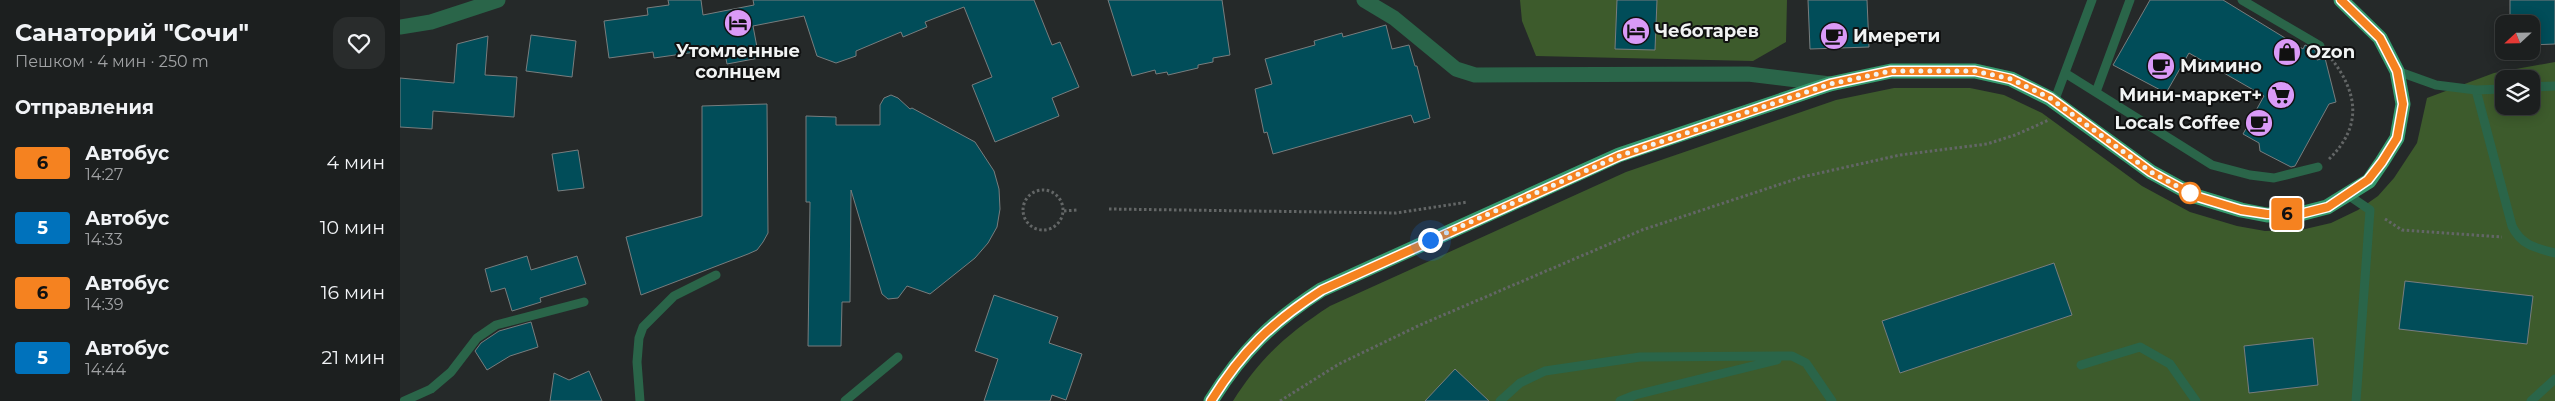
<!DOCTYPE html>
<html lang="ru">
<meta charset="utf-8">
<style>
body{margin:0;font-family:Montserrat,sans-serif;background:#292c2c;color:#f1f3f6;height:100vh;display:flex;flex-direction:column;font-size:19px;white-space:nowrap}
*{box-sizing:border-box;margin:0}
p{font-size:16px;color:#a0a2a4}
.icon{flex:none;width:28px;height:28px;fill:none;stroke:currentColor;stroke-width:2;stroke-linecap:round;stroke-linejoin:round}
.map{position:relative;flex:1;overflow:hidden}
.side{display:flex;flex-direction:column;background:#1c1f1f;width:400px}
.side>*{flex:none}
.badge{padding:0 10px;border-radius:4px;font-size:18px;line-height:32px}
.needle{width:32px;rotate:248deg}
.buttons{position:absolute;left:2095px;top:15px;display:grid;gap:10px}
.buttons a{display:grid;place-items:center;width:45px;height:45px;border-radius:10px;background:#1c1f1f;box-shadow:0 2px 12px #0003,0 0 0 1px #3a3d3d;font-size:25px}
.you{position:absolute;width:25px;height:25px;margin:-12px;border:4px solid #fff;border-radius:50%;background:#1a73e8;box-shadow:0 0 0 8px #1a73e833}
.map>.badge{position:absolute;translate:-50% -50%;box-shadow:0 0 0 2px #fff}
h2{padding:0 15px;font-size:19px;line-height:45px}
.round{display:grid;place-items:center;flex:none;width:52px;height:52px;border-radius:15px;background:#292c2c}
.overview{display:flex;align-items:center;justify-content:space-between;height:85px;padding:0 15px}
h1{font-size:24px;font-weight:700;line-height:38px}
ul{padding:0;list-style:none}
li{display:flex;align-items:center;gap:15px;height:65px;padding:0 15px}
li div{flex:1}
li b{display:block;font-size:19px}
li em{font-style:normal}
li .badge{min-width:55px;font-weight:700;text-align:center}
main{display:flex;flex:1;min-height:0}
.map>svg:first-child{display:block}
</style>
<main>
<section class="side">
<div class="overview"><div><h1>Санаторий &quot;Сочи&quot;</h1><p>Пешком · 4 мин · 250 m</p></div><a class="round"><svg class="icon" aria-label="heart" viewBox="0 0 24 24"><path d="M12 20l-8-8c-3-5 5-10 8-4 3-6 11-1 8 4z"/></svg></a></div>
<h2>Отправления</h2>
<ul>
<li><span class="badge" style="background:#f58220;color:#111">6</span><div><b>Автобус</b><p>14:27</p></div><em>4 мин</em></li>
<li><span class="badge" style="background:#0072bc;color:#fff">5</span><div><b>Автобус</b><p>14:33</p></div><em>10 мин</em></li>
<li><span class="badge" style="background:#f58220;color:#111">6</span><div><b>Автобус</b><p>14:39</p></div><em>16 мин</em></li>
<li><span class="badge" style="background:#0072bc;color:#fff">5</span><div><b>Автобус</b><p>14:44</p></div><em>21 мин</em></li>
</ul>
</section>
<div class="map">
<svg width="2155" height="401" viewBox="0 0 2155 401">
<rect width="100%" height="100%" fill="#252929"/>
<path fill="#3d5b2c" fill-rule="evenodd" d="M1120 0H1387L1386 42 1353 61 1136 56 1122 21Z
M2155 62V401H833C861 357 887 334 930 306L1226 172 1436 100 1494 88H1570L1604 95 1642 113 1742 186 1790 212 1837 226 1865 231 1901 230 1931 223 1958 210 1978 196 1994 178 2017 143 2027 98 2094 73ZM2104 79H2131V106H2104Z"/>
<path fill="#014d59" stroke="#787d7e" d="M268 0H301L303 15 354 5 353 0H634L652 45 660 42 679 87 652 98 659 116 595 142 572 85 592 77 564 7 525 22 527 27 503 37 501 32 456 51V56L436 63 417 56 404 16 353 26 359 58 327 64 324 48 254 58 253 52 209 58 204 21 248 15 247 8 269 5Z
M708 0H822L830 55 813 58V62L798 65V68L768 75 767 72 756 74 755 70 732 76Z
M1217 0H1257L1255 50 1215 49Z
M1408 0H1467L1469 47 1410 49Z
M1750 0H1823L1903 49 1905 45 1915 50 1917 60 1925 58 1936 102 1929 104 1895 166 1891 167 1860 151 1859 143 1843 134 1864 96 1789 53 1766 93 1713 65Z
M2110 0H2155V44L2131 45V24H2110Z
M986 25 992 49 1009 45 1015 66H1017L1030 118 1014 123 1011 115 873 154 867 132 864 133 855 89 872 84 865 59 915 45 914 41 942 33 943 37Z
M131 35 176 41 172 77 126 71Z
M88 36 85 75 117 77 114 117 33 111 32 129 0 127V78L54 83 57 44Z
M491 95 498 98 510 109 512 108 575 142 594 171 599 189 600 209 597 227 588 243 575 258 530 294 507 286 498 298 488 299 482 294 451 190 450 302H442L441 346H408L410 202H406V116L436 117V125H480V105L484 98Z
M367 104 368 233 363 242 357 250 348 254 241 295 226 237 302 216V106Z
M178 150 184 188 158 191 152 154Z
M127 256 131 270 177 256 186 284 140 298 141 302 112 311 105 288 91 292 85 269Z
M1654 263 1672 315 1500 373 1482 321Z
M2005 281 2133 296 2127 344 1999 329Z
M594 295 658 317 649 343 682 354 666 400 652 395 650 401H584L598 359 575 351Z
M131 322 138 347 110 356 87 370 75 351 81 343 99 331Z
M1913 338 1918 385 1849 393 1844 346Z
M1055 369 1089 401H1025Z
M189 371 202 401H150L154 373 169 380Z"/>
<g fill="none" stroke-linecap="round" stroke-linejoin="round">
<path stroke="#636666" stroke-width="3" stroke-dasharray="2.5 2.5" stroke-linecap="butt" d="M1929 159C1963 126 1958 92 1930 57
M623 210a20 20 0 1 1 40 0a20 20 0 1 1-40 0Z
M709 209 996 213 1068 202
M664 211 677 210
M1985 219 2002 230 2102 237
M880 401 939 364 1020 325 1242 230 1402 177 1500 155 1587 144 1615 135 1649 120"/>
<path stroke="#2a6549" stroke-width="9" d="M1842 0 1920 46
M1997 71 2036 85 2076 90 2104 89
M1665 73 1812 165 1850 175 1874 178 1918 167
M2131 87 2155 86
M2076 90 2112 226C2121 245 2135 248 2155 253
M1696 92 1730 0
M1654 102 1692 0
M1948 195 1970 210 1956 401
M1681 365 1740 347 1770 364 1796 401
M4 401 31 389 51 372 77 338 96 325 184 302
M240 401 237 362 239 338 243 327 274 296 316 275
M445 401 498 357
M1100 401 1120 383 1145 371 1240 357 1392 356 1406 363 1432 401
M1220 401 1235 395 1377 360
M2131 401 2155 379"/>
<path stroke="#2a6549" stroke-width="15" d="M964 0 994 18 1056 69 1075 75 1348 74 1430 84
M0 27 31 22 98 0"/>
<path stroke="#369b6e" stroke-width="15" d="M811 401C842 351 872 322 921 290L1219 155 1430 84 1491 71H1575L1611 79 1649 98 1751 172 1795 196 1841 210 1867 215 1900 214 1927 207 1969 181 1982 162 1997 138 2003 104 1997 71 1980 38 1941 0"/>
</g>
<g fill="none" stroke-linecap="round" stroke-linejoin="round">
<defs>
<path id="line" d="M811 401C842 351 872 322 922 290L1219 156 1430 84 1491 71H1575L1611 79 1650 98 1751 172 1795 196 1841 210 1867 214H1900L1928 207 1968 180 1982 162 1997 138 2003 104 1997 71 1980 38 1941 0"/>
</defs>
<use href="#line" stroke="#fff" stroke-width="11"/>
<use href="#line" stroke="#f58220" stroke-width="8"/>
<path stroke="#f1f3f3" stroke-width="5" stroke-dasharray="0 9" d="M1030 240 1219 156 1430 84 1491 71H1575L1611 79 1650 98 1751 172 1795 196 1790 193"/>
</g>
<defs>
<symbol id="hotel-disc" viewBox="-11 -11 22 22"><circle r="9.5" fill="#da9af7" stroke="#101111"/><path d="M-6-4.5h1.5V1H6V5H4.5V3h-9V5H-6ZM-4 0a1.8 1.8 0 1 1 3.6 0ZM.5 0V-2.5h3Q6-2.5 6 0Z" fill="#111"/></symbol>
<symbol id="cafe-disc" viewBox="-11 -11 22 22"><circle r="9.5" fill="#da9af7" stroke="#101111"/><path d="M-5.5-4.5H6V0H3Q3 3.5 0 3.5H-2.5Q-5.5 3.5-5.5 0ZM3-3.2v2h1.7v-2ZM-6 4.5H4V6H-6Z" fill="#111"/></symbol>
<symbol id="shop-disc" viewBox="-11 -11 22 22"><circle r="9.5" fill="#da9af7" stroke="#101111"/><path d="M-5-2.5h2.3a2.7 3.5 0 0 1 5.4 0H5L5.5 6h-11ZM-1.5-2.5h3a1.5 2.3 0 0 0-3 0Z" fill="#111"/></symbol>
<symbol id="supermarket-disc" viewBox="-11 -11 22 22"><circle r="9.5" fill="#da9af7" stroke="#101111"/><path d="M-6-5.5h2.5l.6 2H6L4.5 2H-2.5L-4.4-4H-6ZM-1.5 3.2a1.3 1.3 0 1 0 .1 0ZM3 3.2a1.3 1.3 0 1 0 .1 0Z" fill="#111"/></symbol>
</defs>
<g fill-rule="evenodd">
<use href="#hotel-disc" x="322" y="7" width="32" height="32"/>
<use href="#hotel-disc" x="1220" y="15" width="32" height="32"/>
<use href="#cafe-disc" x="1418" y="20" width="32" height="32"/>
<use href="#shop-disc" x="1871" y="36" width="32" height="32"/>
<use href="#cafe-disc" x="1745" y="50" width="32" height="32"/>
<use href="#supermarket-disc" x="1865" y="79" width="32" height="32"/>
<use href="#cafe-disc" x="1843" y="107" width="32" height="32"/>
</g>
<circle fill="#fff" stroke="#f58220" stroke-width="2.5" cx="1790" cy="193" r="10"/>
<g text-anchor="middle" dominant-baseline="central" stroke-width="4" stroke-linejoin="round" paint-order="stroke">
<g font-size="18" font-weight="bold" fill="#f1f3f3" stroke="#101111" text-anchor="start">
<text x="1255" y="31">Чеботарев</text>
<text x="1453" y="36">Имерети</text>
<text x="338" y="51" text-anchor="middle">Утомленные<tspan x="338" dy="21">солнцем</tspan></text>
<text x="1906" y="52">Ozon</text>
<text x="1780" y="66">Мимино</text>
<text x="1862" y="95" text-anchor="end">Мини-маркет+</text>
<text x="1840" y="123" text-anchor="end">Locals Coffee</text>
</g>
</g>
</svg>
<div class="buttons">
<a><svg class="needle" viewBox="-14 -14 28 28"><path d="M0-13l5 13h-10z" fill="#e53935"/><path d="M0 13l5-13h-10z" fill="#a0a2a4"/></svg></a>
<a><svg class="icon" aria-label="layers" viewBox="0 0 24 24"><path d="M12 4l9 5-9 5-9-5zM3 14l9 5 9-5"/></svg></a>
</div>
<div class="you" style="left:1030px;top:240px"></div>
<b class="badge" style="left:1887px;top:214px;background:#f58220;color:#111">6</b>
</div>
</main>
